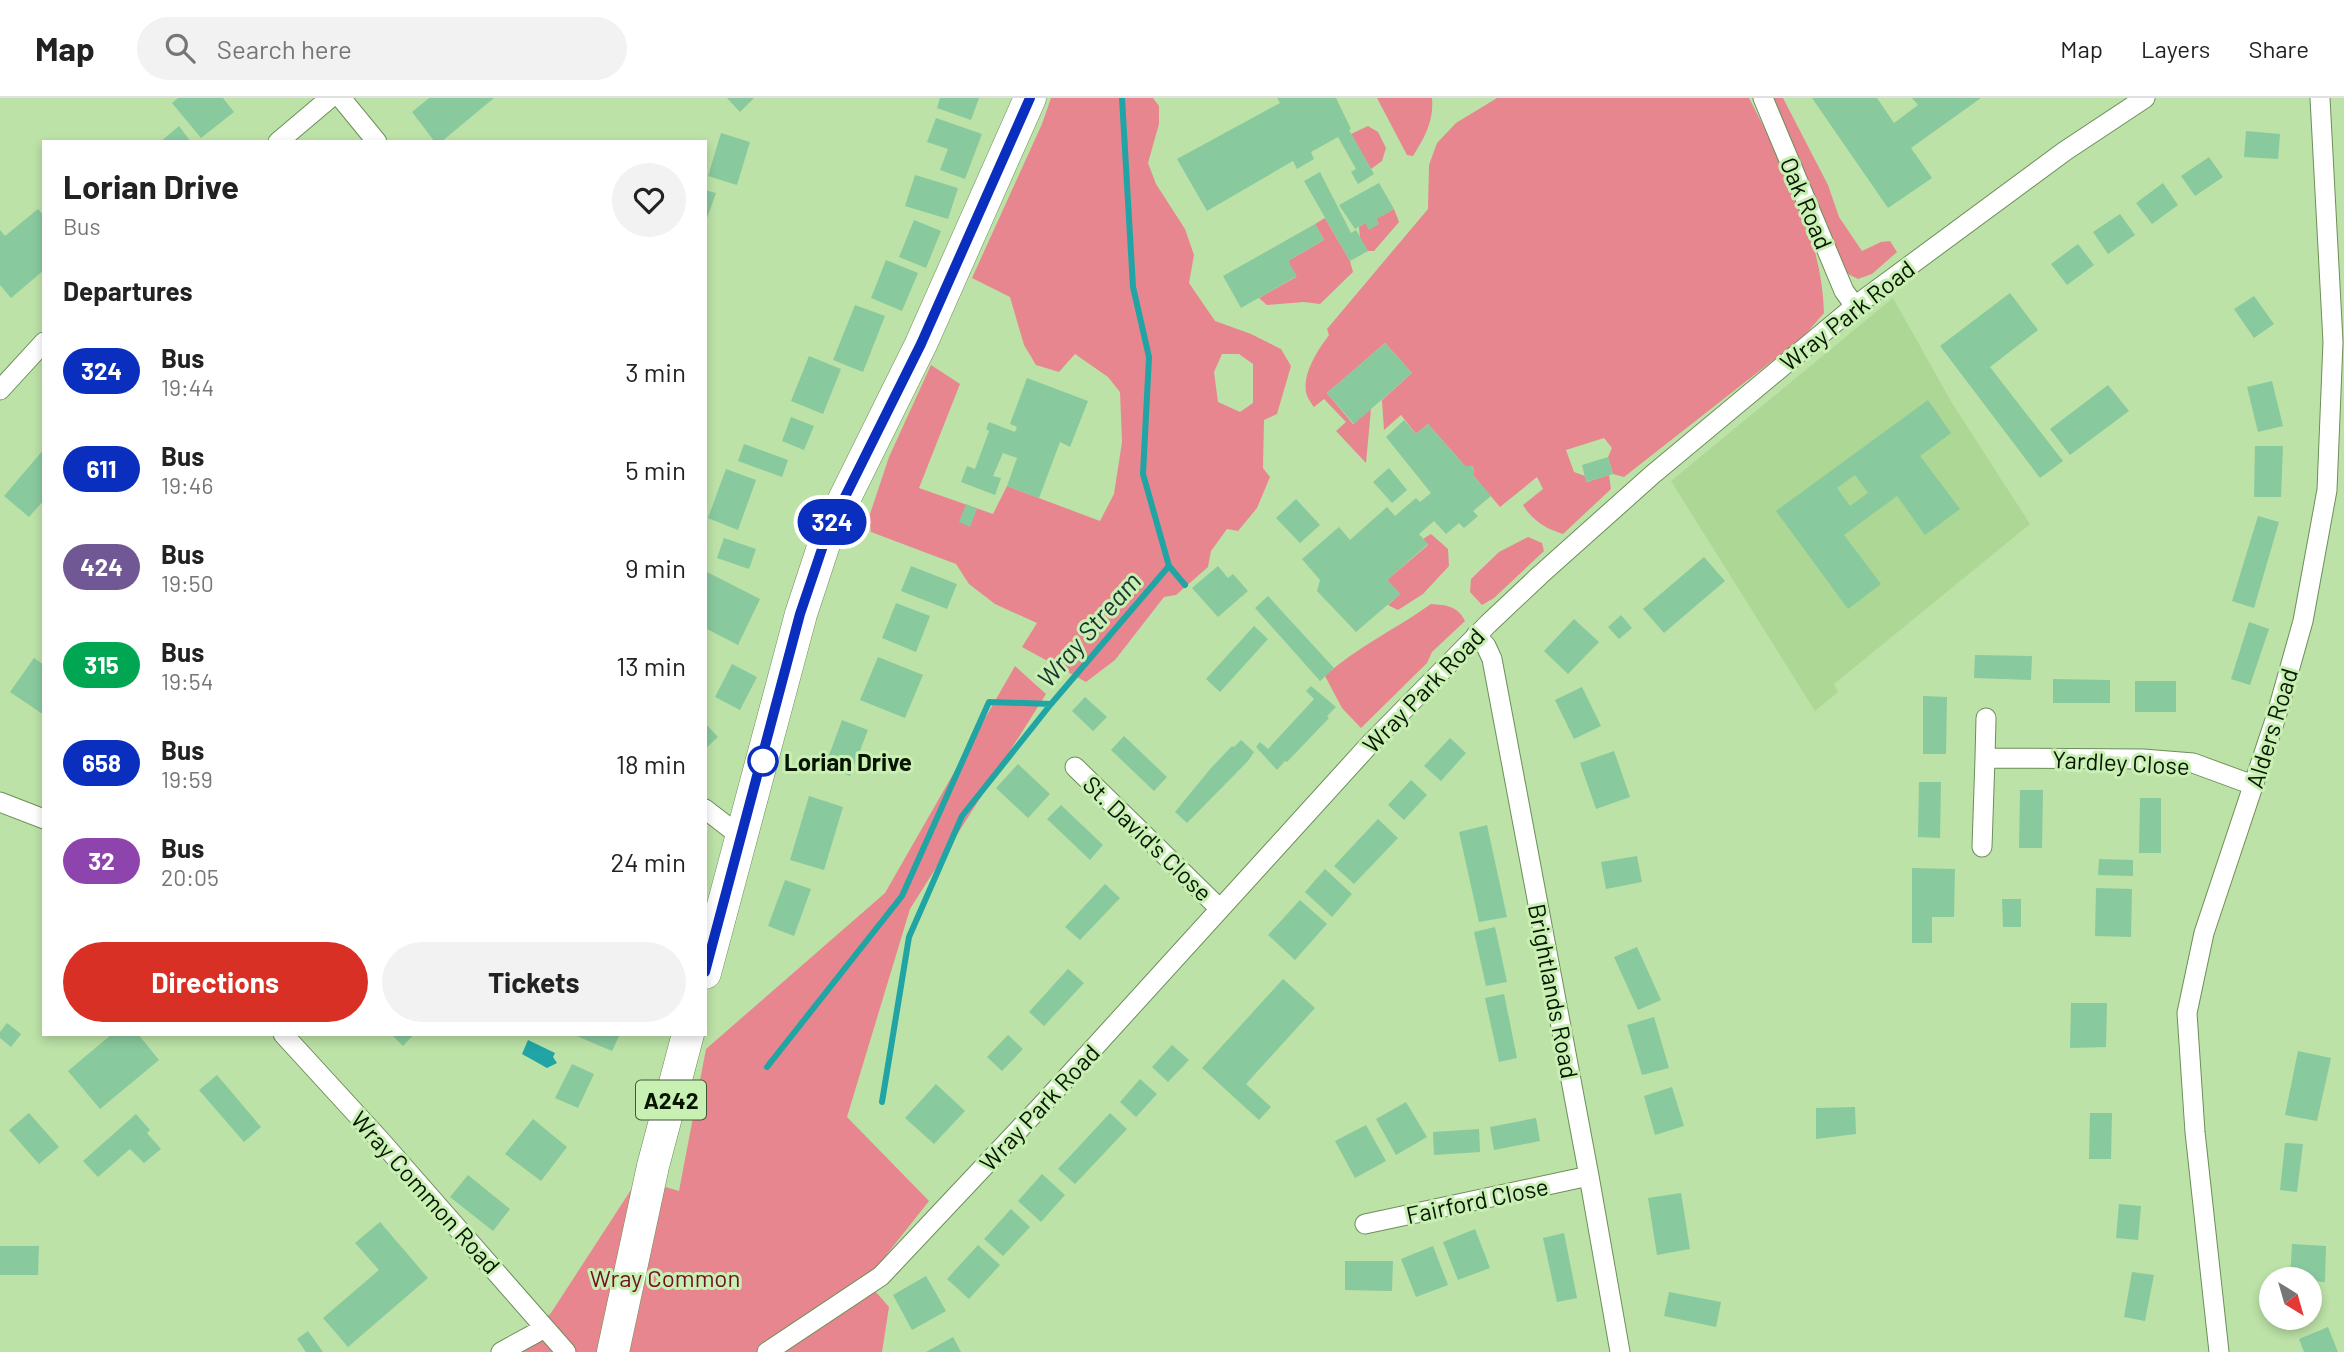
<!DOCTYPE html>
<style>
body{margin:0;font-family:Barlow,sans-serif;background:#f2f2f2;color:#222;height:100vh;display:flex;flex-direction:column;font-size:26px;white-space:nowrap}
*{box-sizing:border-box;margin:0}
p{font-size:23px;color:#767676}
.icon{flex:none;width:38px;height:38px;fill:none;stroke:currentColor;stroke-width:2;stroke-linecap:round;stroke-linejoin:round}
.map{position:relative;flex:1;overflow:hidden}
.details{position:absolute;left:42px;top:42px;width:665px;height:896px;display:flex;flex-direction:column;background:#fff;border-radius:0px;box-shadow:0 4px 10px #0003}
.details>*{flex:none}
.badge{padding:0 14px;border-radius:23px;font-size:24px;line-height:46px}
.needle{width:46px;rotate:143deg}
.tools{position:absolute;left:2259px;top:1169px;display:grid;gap:14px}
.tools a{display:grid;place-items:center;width:63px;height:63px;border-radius:50%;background:#fff;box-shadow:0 4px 10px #0003;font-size:35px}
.map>.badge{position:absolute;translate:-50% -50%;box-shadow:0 0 0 4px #fff}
h2{padding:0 21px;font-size:26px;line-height:63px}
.round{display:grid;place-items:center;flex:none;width:74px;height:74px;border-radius:37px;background:#f2f2f2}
.head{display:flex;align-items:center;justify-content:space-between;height:119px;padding:0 21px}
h1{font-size:33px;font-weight:700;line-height:52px}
.primary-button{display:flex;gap:14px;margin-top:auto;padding:14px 21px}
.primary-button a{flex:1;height:80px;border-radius:42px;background:#d93025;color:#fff;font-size:28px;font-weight:700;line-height:80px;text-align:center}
.primary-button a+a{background:#f2f2f2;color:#222}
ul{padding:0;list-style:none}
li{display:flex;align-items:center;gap:21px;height:98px;padding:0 21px}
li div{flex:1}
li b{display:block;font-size:26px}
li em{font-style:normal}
li .badge{min-width:77px;font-weight:700;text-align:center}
header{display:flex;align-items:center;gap:42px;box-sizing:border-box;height:98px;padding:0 35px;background:#fff;border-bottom:2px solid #e0e0e0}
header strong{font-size:33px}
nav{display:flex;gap:38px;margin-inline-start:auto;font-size:24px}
.search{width:490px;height:63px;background:#f2f2f2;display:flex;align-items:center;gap:18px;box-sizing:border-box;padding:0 24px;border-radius:38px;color:#767676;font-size:26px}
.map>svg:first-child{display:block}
</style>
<header>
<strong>Map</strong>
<div class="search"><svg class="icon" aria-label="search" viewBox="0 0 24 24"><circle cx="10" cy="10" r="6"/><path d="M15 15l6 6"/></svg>Search here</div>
<nav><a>Map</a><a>Layers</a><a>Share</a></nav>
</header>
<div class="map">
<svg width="2344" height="1254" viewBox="0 0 2344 1254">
<rect width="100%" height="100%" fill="#bce2a7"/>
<path fill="#add794" d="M1893 200 1952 305 2030 426 1834 586 1838 594 1815 613 1671 383Z"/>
<path fill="#e88690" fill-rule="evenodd" d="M1051 0H1153L1159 8V26L1148 65 1156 86 1185 131 1194 157 1189 185 1215 223 1251 236 1281 251 1291 268 1277 316 1264 322 1263 370 1270 379 1257 410 1238 433 1227 431 1211 453 1208 469 1176 497 1164 499 1115 562 1086 584 1022 549 1037 525 995 506 969 486 956 466 871 434 869 419 889 359 931 267 960 286 919 390 993 416 1007 388 1100 423 1114 396 1122 344 1120 294 1108 279 1075 256 1059 274 1036 267 1024 247 1010 199 972 180 1042 26ZM1222 256H1239L1253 266V305L1240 314 1218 304 1214 274Z
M1377 0H1432C1434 23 1425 39 1413 58L1407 57Z
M1497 0H1749C1783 66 1822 139 1824 215L1804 238 1624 379 1613 376 1608 359 1612 350 1604 340 1566 352 1574 374 1585 378 1587 384 1609 377 1611 391 1563 436C1546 431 1532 422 1523 407L1543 391 1537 379 1500 409 1473 377 1474 371 1472 368H1465L1428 326 1416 336 1401 317 1384 332 1382 302 1412 275 1385 245 1327 295 1353 326 1371 311 1366 365 1336 333 1346 324 1324 301 1314 309C1311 305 1307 299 1306 294 1303 274 1318 252 1329 237L1327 231 1428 111 1429 67 1437 45 1456 25Z
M1769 0H1783L1828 87 1839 119 1862 153 1881 144 1890 143 1897 154 1872 176 1858 181 1848 176 1829 142Z
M1368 28 1378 34 1386 50 1382 63 1371 71 1351 36Z
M1394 111 1399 124 1374 153H1368L1360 141 1359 129 1365 125 1379 126 1376 121Z
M1325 120 1350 163 1353 174 1320 206 1304 204 1267 207 1259 200 1296 179 1288 163 1324 142 1315 126Z
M1431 436 1448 451 1449 468 1423 496 1398 512 1388 507 1400 496 1387 482 1428 447 1423 441Z
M1528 439 1542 445 1544 453 1494 500 1482 507 1470 494 1471 481 1499 454Z
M1431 506C1446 507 1458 508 1465 523L1432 554 1427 565 1361 630 1342 610 1325 578C1357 549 1396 531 1431 506Z
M1015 568 1046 596 910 811 847 1019 929 1103 887 1156 875 1193 889 1209 882 1254H508L551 1215 638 1081 679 1093 706 951 885 795Z"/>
<path fill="#20a4a4" d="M528 942 555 955 553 959 557 965 547 970 522 956Z"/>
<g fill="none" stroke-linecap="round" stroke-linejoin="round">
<path stroke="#20a4a4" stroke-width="6" d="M1122 0 1133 189 1149 259 1143 376 1169 468 1185 487
M767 969 902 798 989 604 1051 606
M882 1004 909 839 962 718 1051 606 1169 468"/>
</g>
<path fill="#89c99e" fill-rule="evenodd" d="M178 0H223L234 14 201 40 172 5Z
M429 0H494L441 44H435L412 14Z
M727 0H754L740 14Z
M940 0H979L971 22 937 10Z
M1277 0H1336L1351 31 1349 32 1374 76 1358 86 1351 74 1356 71 1338 39 1311 54 1314 61 1297 71 1293 63 1207 113 1177 61 1280 5Z
M1812 0H1877L1894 25 1918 7 1912 0H1981L1911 50 1932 80 1888 110Z
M936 20 982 36 965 81 940 72 948 51 927 44Z
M179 28 191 44H160Z
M2246 33 2280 36 2278 61 2244 59Z
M721 35 750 44 737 87 708 78Z
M2209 59 2223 79 2195 98 2181 78Z
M1320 74 1351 135 1356 132 1368 153 1350 163 1304 83Z
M915 77 958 90 948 121 905 108Z
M1379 85 1394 111 1376 121 1379 126 1369 132 1365 125 1355 131 1339 107Z
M2163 85 2178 107 2152 126 2136 105Z
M705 92 716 95 706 123H705Z
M38 111 44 118V172L11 200 0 187V132L5 138Z
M2120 116 2135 137 2108 156 2093 134Z
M914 122 941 133 926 170 899 159Z
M1315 126 1324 142 1288 163 1297 178 1241 210 1223 178Z
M2078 146 2094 167 2067 187 2051 166Z
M886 162 918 175 902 213 871 200Z
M2010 195 2038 232 1990 269 2063 363 2040 380 1940 248Z
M2254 198 2274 226 2254 240 2234 211Z
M855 207 885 218 863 274 833 262Z
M1385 245 1412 275 1354 326 1327 295Z
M809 258 841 271 823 316 791 303Z
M1027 280 1088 303 1070 349 1060 344 1039 400 1007 388 1017 360 1003 355 993 378 1001 380 995 397 961 384 967 368 975 371 989 333 986 331 989 324 1015 334 1017 329 1010 326Z
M2272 283 2283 328 2258 334 2247 289Z
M2108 287 2129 313 2070 357 2050 331Z
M1928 302 1951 335 1920 358 1960 411 1925 437 1897 398 1844 437 1881 486 1848 511 1776 413ZM1855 377 1868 395 1850 408 1837 390Z
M791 319 814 328 804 352 782 343Z
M1404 322 1416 336 1428 326 1465 368H1471L1474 371 1473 377 1491 398 1473 413 1478 418 1464 430 1459 425 1446 436 1434 423 1419 436 1428 446 1387 482 1400 496 1356 534 1317 493 1320 482 1302 461 1339 429 1350 442 1387 409 1395 418 1416 400 1420 404 1431 395 1386 339Z
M744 346 788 362 782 379 738 363Z
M2255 348H2283L2281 399H2254Z
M44 351V402L29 419 4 398Z
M1608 359 1613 376 1586 384 1582 367Z
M1389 370 1407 392 1392 405 1373 384Z
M726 371 756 382 738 432 708 420Z
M1296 401 1320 427 1300 445 1276 420Z
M966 406 977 411 970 429 959 424Z
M2258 418 2279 424 2254 510 2232 503Z
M724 440 756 451 749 471 717 460Z
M1704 459 1725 483 1664 535 1643 511Z
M911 468 957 486 947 511 901 493Z
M1218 468 1228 480 1233 476 1248 493 1218 519 1192 490Z
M705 473 760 501 738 547 705 530Z
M1268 498 1334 570 1320 583 1255 510Z
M896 505 930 518 916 554 882 540Z
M1621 517 1632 530 1619 541 1608 529Z
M1574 521 1599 544 1568 576 1544 553Z
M2249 524 2269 531 2250 587 2231 581Z
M1254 528 1268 541 1220 594 1206 581Z
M1975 557 2032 558 2031 582 1974 580Z
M878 559 923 577 905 620 860 602Z
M34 560 44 567V617L10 594Z
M732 566 757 579 740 612 715 599Z
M2053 581 2110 582V605H2053Z
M2135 583H2176V614H2135Z
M1311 588 1336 609 1327 618 1329 620 1287 664 1285 663 1277 672 1256 649 1260 644 1268 651 1314 601 1306 593Z
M1582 589 1601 628 1574 641 1555 602Z
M1923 598 1947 599 1946 656H1923Z
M1085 599 1107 619 1093 633 1072 613Z
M842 622 868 632 850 678 825 668Z
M705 625 718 639 705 651Z
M1124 638 1167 679 1154 693 1111 652Z
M1450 640 1466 655 1441 683 1424 668Z
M1241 642 1254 654 1248 663 1187 725 1175 714 1211 670 1232 648 1234 649Z
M1614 653 1630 699 1596 711 1580 665Z
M1018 666 1050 696 1028 720 996 690Z
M1411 682 1427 697 1404 722 1388 707Z
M1919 684H1941L1940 740 1918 739Z
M2020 692H2043L2042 750H2019Z
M809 698 843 709 824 772 790 762Z
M2140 700H2161V755H2139Z
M1061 707 1103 747 1090 762 1047 721Z
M1378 721 1398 740 1354 786 1334 768Z
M1487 727 1507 819 1479 824 1459 734Z
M1637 758 1642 784 1606 791 1601 764Z
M2099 761 2133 762V778L2098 777Z
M1912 770 1955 771 1954 819H1932V845H1912Z
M1325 771 1352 796 1332 819 1305 794Z
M785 782 811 791 794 838 768 828Z
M1105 786 1120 800 1080 842 1065 829Z
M2096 790 2132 791 2131 839 2095 838Z
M2002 801H2021V829H2003Z
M1300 802 1327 826 1295 862 1268 837Z
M1495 829 1507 884 1486 888 1474 834Z
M1637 849 1661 902 1638 912 1614 859Z
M1068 871 1084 885 1044 928 1029 914Z
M1283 881 1315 910 1246 986 1271 1009 1259 1022 1202 970Z
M1504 896 1517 960 1499 964 1485 900Z
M2071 905H2107L2106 949 2070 950Z
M1654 919 1669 970 1642 977 1627 927Z
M7 925 21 936 11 949 0 940V934Z
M112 936H138L159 962 100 1011 68 973Z
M391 936H414L403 948Z
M572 936H620L612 953Z
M1008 937 1023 951 1002 973 987 959Z
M1172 947 1189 962 1168 984 1152 969Z
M2298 953 2331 960 2317 1023 2285 1017Z
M572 966 594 976 578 1010 555 1000Z
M217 977 261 1029 244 1044 199 992Z
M1140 981 1157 996 1136 1019 1120 1004Z
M936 986 965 1013 934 1046 905 1020Z
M1672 989 1684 1028 1655 1037 1644 998Z
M1406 1004 1427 1039 1396 1057 1376 1021Z
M1855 1009 1856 1036 1816 1041V1010Z
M29 1015 59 1049 39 1066 9 1032Z
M1110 1015 1127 1031 1075 1086 1058 1071Z
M2090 1015H2112L2111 1061H2089Z
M136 1016 150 1032 147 1035 161 1051 144 1065 130 1051 98 1079 83 1063Z
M1536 1020 1540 1043 1494 1052 1490 1029Z
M533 1021 567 1049 541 1083 505 1056Z
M1366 1027 1386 1063 1355 1080 1335 1043Z
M1479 1031 1480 1054 1434 1057 1433 1034Z
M2285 1045 2303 1046 2297 1094 2280 1092Z
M1042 1076 1065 1097 1041 1124 1018 1103Z
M468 1077 510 1111 493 1133 450 1099Z
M1681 1095 1690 1151 1657 1157 1648 1100Z
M2119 1106 2141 1108 2138 1142 2116 1140Z
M1011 1111 1030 1129 1003 1158 984 1141Z
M380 1124 428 1180 348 1249 323 1220 379 1172 355 1145Z
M1475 1131 1490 1170 1458 1182 1443 1144Z
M1564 1135 1577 1200 1557 1204 1543 1140Z
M2292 1146 2326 1148 2325 1184 2290 1181Z
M978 1147 1000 1167 969 1201 947 1181Z
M0 1148H39L38 1177H0Z
M1433 1148 1448 1187 1416 1199 1401 1161Z
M1345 1163H1393L1392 1193 1345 1192Z
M2132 1174 2154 1177 2145 1223 2124 1219Z
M926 1178 946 1213 912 1232 893 1197Z
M1669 1194 1721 1204 1716 1229 1664 1218Z
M2328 1229 2338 1254H2304L2299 1241Z
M308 1233 323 1254H306L297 1241Z
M953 1239 961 1254H926Z"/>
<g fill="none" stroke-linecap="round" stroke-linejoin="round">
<defs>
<path id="minor" d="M341 0 377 44
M1763 0 1844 193 1855 208
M278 44 330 0
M0 292 44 244
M1476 537 1486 548 1492 561 1589 1078 1620 1254
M1985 660 1986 620
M1075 669 1220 811
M0 704 44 721
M705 711 740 738
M1982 749 1985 660 2143 661 2193 665 2253 687
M283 936 381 1043 566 1254
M1365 1126 1589 1078
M501 1254 545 1230
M767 1254 881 1178 1041 1008 1370 646 1488 526 1540 477 1652 377 1855 208 2065 53 2145 0
M2219 1254 2195 1034 2187 915 2204 835 2276 619 2303 523 2327 392 2333 244 2320 0"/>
<path id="primary" d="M705 875 801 516 828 434 921 246 1030 0
M613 1254 653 1068 688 936"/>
</defs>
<use href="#minor" stroke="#6c8f58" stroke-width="21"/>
<use href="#primary" stroke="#6c8f58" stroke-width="33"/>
<use href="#minor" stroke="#fff" stroke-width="19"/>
<use href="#primary" stroke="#fff" stroke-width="32"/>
</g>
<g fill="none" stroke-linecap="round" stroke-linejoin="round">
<defs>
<path id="line" d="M705 874 800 516 828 433 921 246 1030 0"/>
</defs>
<use href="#line" stroke="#fff" stroke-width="16"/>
<use href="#line" stroke="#0a2ebe" stroke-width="10"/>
</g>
<circle fill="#fff" stroke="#0a2ebe" stroke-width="3.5" cx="763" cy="663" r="14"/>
<g text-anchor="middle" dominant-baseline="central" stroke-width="6" stroke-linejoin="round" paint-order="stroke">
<rect fill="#c9f0b3" stroke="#425737" stroke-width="2" x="636" y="982.5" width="70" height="39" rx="5"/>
<g font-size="23" font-weight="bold" fill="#081502">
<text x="671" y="1002">A242</text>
</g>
<g font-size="24" fill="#081502" stroke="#c9f0b3">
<text transform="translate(1807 105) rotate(67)">Oak Road</text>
<text transform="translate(1847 217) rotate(-38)">Wray Park Road</text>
<text transform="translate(1423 592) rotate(-46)">Wray Park Road</text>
<text transform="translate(2271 630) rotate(-73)">Alders Road</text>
<text transform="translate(2121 664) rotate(3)">Yardley Close</text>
<text transform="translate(1148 740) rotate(44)">St. David's Close</text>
<text transform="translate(1554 893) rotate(79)">Brightlands Road</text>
<text transform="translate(1039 1009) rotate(-47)">Wray Park Road</text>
<text transform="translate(426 1094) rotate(48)">Wray Common Road</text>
<text transform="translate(1477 1102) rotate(-12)">Fairford Close</text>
</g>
<g font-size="24" font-weight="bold" fill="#081502" stroke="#c9f0b3" text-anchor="start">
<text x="784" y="663">Lorian Drive</text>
</g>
<g font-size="24" fill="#700f26" stroke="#c9f0b3">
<text x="665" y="1179">Wray Common</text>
</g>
<g font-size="26" font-style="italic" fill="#1a3434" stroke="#c9f0b3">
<text transform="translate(1088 531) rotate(-49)">Wray Stream</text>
</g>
</g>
</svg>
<div class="tools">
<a><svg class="needle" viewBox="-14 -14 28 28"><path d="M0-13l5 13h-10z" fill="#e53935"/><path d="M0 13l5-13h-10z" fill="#767676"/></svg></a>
</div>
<b class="badge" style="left:832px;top:424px;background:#0a2ebe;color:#fff">324</b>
<section class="details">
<div class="head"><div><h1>Lorian Drive</h1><p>Bus</p></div><a class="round"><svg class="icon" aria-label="heart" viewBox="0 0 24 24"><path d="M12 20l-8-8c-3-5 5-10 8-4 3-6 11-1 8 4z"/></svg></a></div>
<h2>Departures</h2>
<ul>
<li><span class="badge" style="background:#0a2ebe;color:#fff">324</span><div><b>Bus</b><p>19:44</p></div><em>3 min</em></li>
<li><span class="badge" style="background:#0a2ebe;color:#fff">611</span><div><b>Bus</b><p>19:46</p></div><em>5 min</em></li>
<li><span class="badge" style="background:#705894;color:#fff">424</span><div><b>Bus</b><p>19:50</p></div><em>9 min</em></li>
<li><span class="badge" style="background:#00a651;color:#fff">315</span><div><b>Bus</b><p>19:54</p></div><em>13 min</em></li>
<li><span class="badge" style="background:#0a2ebe;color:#fff">658</span><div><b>Bus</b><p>19:59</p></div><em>18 min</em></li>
<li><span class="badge" style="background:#8e44ad;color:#fff">32</span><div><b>Bus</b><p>20:05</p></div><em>24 min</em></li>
</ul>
<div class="primary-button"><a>Directions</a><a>Tickets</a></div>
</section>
</div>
